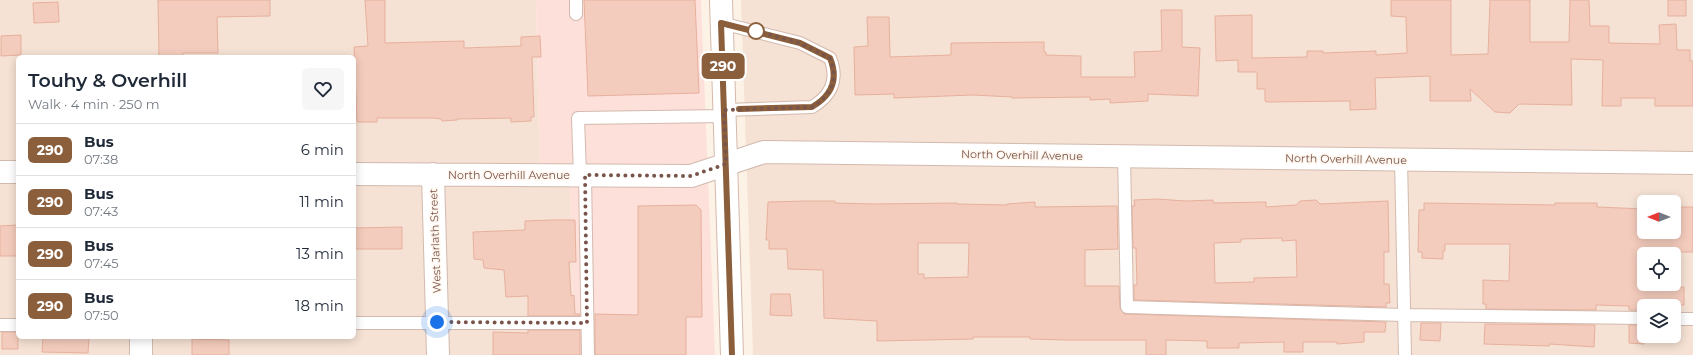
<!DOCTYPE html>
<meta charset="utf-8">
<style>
body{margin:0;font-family:Montserrat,sans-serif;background:#f6f6f7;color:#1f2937;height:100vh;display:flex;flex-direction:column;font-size:15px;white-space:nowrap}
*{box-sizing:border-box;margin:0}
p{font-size:13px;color:#747a83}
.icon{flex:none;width:22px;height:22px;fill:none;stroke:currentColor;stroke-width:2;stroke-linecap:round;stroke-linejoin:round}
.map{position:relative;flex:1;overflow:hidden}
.details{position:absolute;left:16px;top:55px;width:340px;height:284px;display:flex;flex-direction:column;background:#fff;border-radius:6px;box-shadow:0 2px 10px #0003}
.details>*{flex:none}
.badge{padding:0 8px;border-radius:6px;font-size:14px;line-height:26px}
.needle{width:26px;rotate:270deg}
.buttons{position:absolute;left:1637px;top:195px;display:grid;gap:8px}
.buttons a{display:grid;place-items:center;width:44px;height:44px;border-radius:6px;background:#fff;box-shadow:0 2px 10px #0003;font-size:20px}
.you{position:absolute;width:20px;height:20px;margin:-10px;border:3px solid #fff;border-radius:50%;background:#1a73e8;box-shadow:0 0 0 6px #1a73e833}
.map>.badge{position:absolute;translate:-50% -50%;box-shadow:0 0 0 2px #fff}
.round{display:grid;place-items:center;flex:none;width:42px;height:42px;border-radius:6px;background:#f6f6f7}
.head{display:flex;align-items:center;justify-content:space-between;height:68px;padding:0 12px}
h1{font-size:19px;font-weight:600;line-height:30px}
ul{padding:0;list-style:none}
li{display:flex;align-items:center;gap:12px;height:52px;padding:0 12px;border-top:1px solid #e0e1e3}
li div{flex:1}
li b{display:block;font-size:15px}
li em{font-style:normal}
li .badge{min-width:44px;font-weight:700;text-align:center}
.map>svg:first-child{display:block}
</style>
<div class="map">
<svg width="1693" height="355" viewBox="0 0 1693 355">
<rect width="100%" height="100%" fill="#fdf2e6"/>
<path fill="#f5e2d4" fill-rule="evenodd" d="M0 0H536L540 185 570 184 574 355H0ZM18 57H354V337H18Z
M741 0H1693V355H753ZM1644 202H1674V232H1644ZM1644 254H1674V284H1644ZM1644 306H1674V336H1644Z"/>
<path fill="#fee0da" d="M536 0H701L715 355H574L570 185H540Z"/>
<path fill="#f4ccbd" stroke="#e7b09d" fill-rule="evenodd" d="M158 0H270V16L217 17 218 53H183V57H159Z
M365 0H385V43L464 41V48L521 46V37L540 36 541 57H532L534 117H531V121L511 122V118L457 119V120L442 121 441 119 434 118H377V122H357L354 47 368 46Z
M584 0H695L699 93 588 96Z
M1391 0H1451V55L1488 54 1490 0H1530V42H1569L1570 0H1589L1590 26H1609V43L1660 44 1659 25 1676 24 1677 50H1690V61H1693V106H1655V98H1621V106H1602L1603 60 1571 59 1572 105 1519 104 1510 113 1495 112 1470 89 1471 101H1430V76L1375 78 1376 109 1350 110V101L1267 102 1265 101V89H1257V72H1238V60L1216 61 1215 16 1252 15V58L1307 57V51H1323V53L1376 51V55L1407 53 1406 17 1391 16Z
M1668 0H1686V16H1668Z
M58 2 59 22 34 23 33 3Z
M1161 10H1182V47L1200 48 1198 96 1148 94V101L1110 103V99L1090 100V97L1012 98V97L973 95 894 98V94L855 95 854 47 868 46 867 17H889L890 57 951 55V43L1044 42V52H1046V55L1081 56V77H1135L1134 52 1162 51Z
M21 35V55L1 56V36Z
M1157 199 1186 201 1213 200V203L1266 202V207L1296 205 1300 201 1316 200 1320 204 1388 201 1389 252H1384V284H1389L1390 303H1386V307L1134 300V285H1137L1136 248H1133L1132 206H1135L1134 200ZM1282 238V241L1296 240 1297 277 1254 278V282L1215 283 1214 243 1241 242V239Z
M805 201H835V203L874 204 957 203V204L1007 205V204L1035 202V207L1117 206 1118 249 1085 250V286H1119L1120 307 1124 314 1386 322 1385 332H1364V342L1337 344V342H1303V352H1284V342L1239 343V348H1207V341L1166 340V355H1146V340H1066L1030 339V337H973V339L877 341V321L824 318 823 270 788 269 787 249H769V240H766L768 202ZM918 243H969L968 277 924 278V274H918Z
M1424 203 1555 205V203H1597V207L1644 209V232H1674V207H1693V252H1656V254H1644V288L1684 287V305H1644V310H1629V306L1596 305V310L1486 309V304H1483V280L1509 281 1510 244H1445V251H1443V259L1422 258V252H1418L1419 210H1424Z
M696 205 701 210 702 317H686V355H595V314L638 315V206Z
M552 220H575L576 262H569L571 296 574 295 575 314H580V316H528V296L506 297 504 270 484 268 483 260 474 259 473 232 525 230V221Z
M18 225V256H0V226Z
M402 227V249H354V228Z
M771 294H790L792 316 770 315Z
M1421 323H1441L1440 341 1420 340Z
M1485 324 1595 325 1594 347 1550 344 1549 346 1484 344Z
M1629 325H1644V344L1629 343Z
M528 330H580V355H493V332L528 333Z
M2 332H18V349H2Z
M43 337H89L88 353 42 352Z
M192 339 229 340V355H192Z"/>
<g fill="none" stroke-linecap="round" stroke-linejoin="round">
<defs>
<path id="service" d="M576 0V14
M721 23 800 43 830 58C839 80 831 96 812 107L724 110
M1124 156 1127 307 1404 315 1644 318
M1401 159 1405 355
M580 175 578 118 725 116
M585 175 588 355
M1674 319H1693
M354 323H587
M0 325H18"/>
<path id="minor" d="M0 172H18
M354 174 691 176 764 152 1693 163
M433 174 438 355
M141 337V355"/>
<path id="secondary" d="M721 0 732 355"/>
</defs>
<use href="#service" stroke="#d2baae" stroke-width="14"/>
<use href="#minor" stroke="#d2baae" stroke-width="24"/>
<use href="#secondary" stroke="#d5b9ac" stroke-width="24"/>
<use href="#service" stroke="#fff" stroke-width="12"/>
<use href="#minor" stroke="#fff" stroke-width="22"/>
<use href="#secondary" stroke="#fff" stroke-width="22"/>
</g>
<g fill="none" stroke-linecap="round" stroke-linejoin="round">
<defs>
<path id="line" d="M732 355 721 23 800 43 830 58C839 80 831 96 812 107L739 109"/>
</defs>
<use href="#line" stroke="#fff" stroke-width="9"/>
<use href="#line" stroke="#8b5e3c" stroke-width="6"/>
<path stroke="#78544a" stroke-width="4" stroke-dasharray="0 7.2" d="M437 322 587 323 585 175 691 176 726 164 724 110 812 107C831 96 839 80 830 58L800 43 756 31"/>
</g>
<circle fill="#fff" stroke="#8b5e3c" stroke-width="2" cx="756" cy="31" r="8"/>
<g text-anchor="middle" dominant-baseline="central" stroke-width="3" stroke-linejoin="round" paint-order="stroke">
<g font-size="11" fill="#78544a" stroke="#fff6ee">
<text transform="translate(1022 155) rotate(1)">North Overhill Avenue</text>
<text transform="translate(1346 159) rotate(1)">North Overhill Avenue</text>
<text x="509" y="175">North Overhill Avenue</text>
<text transform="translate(435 241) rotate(-92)">West Jarlath Street</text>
</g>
</g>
</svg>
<div class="buttons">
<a><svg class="needle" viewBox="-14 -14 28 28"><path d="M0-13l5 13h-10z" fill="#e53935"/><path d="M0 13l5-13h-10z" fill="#747a83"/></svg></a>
<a><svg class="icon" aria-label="locate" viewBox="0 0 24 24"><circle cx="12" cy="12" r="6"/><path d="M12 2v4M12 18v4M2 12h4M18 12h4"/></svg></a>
<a><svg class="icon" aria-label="layers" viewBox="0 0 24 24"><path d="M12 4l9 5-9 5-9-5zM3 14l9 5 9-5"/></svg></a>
</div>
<div class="you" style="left:437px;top:322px"></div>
<b class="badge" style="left:723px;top:66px;background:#8b5e3c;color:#fff">290</b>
<section class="details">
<div class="head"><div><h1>Touhy &amp; Overhill</h1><p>Walk · 4 min · 250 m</p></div><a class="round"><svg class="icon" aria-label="heart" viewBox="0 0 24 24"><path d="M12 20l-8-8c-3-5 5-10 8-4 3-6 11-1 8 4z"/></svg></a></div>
<ul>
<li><span class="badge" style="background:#8b5e3c;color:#fff">290</span><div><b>Bus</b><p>07:38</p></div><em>6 min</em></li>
<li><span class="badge" style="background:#8b5e3c;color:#fff">290</span><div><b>Bus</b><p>07:43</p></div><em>11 min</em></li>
<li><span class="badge" style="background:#8b5e3c;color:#fff">290</span><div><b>Bus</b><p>07:45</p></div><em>13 min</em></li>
<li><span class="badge" style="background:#8b5e3c;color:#fff">290</span><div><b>Bus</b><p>07:50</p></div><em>18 min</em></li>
</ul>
</section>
</div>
